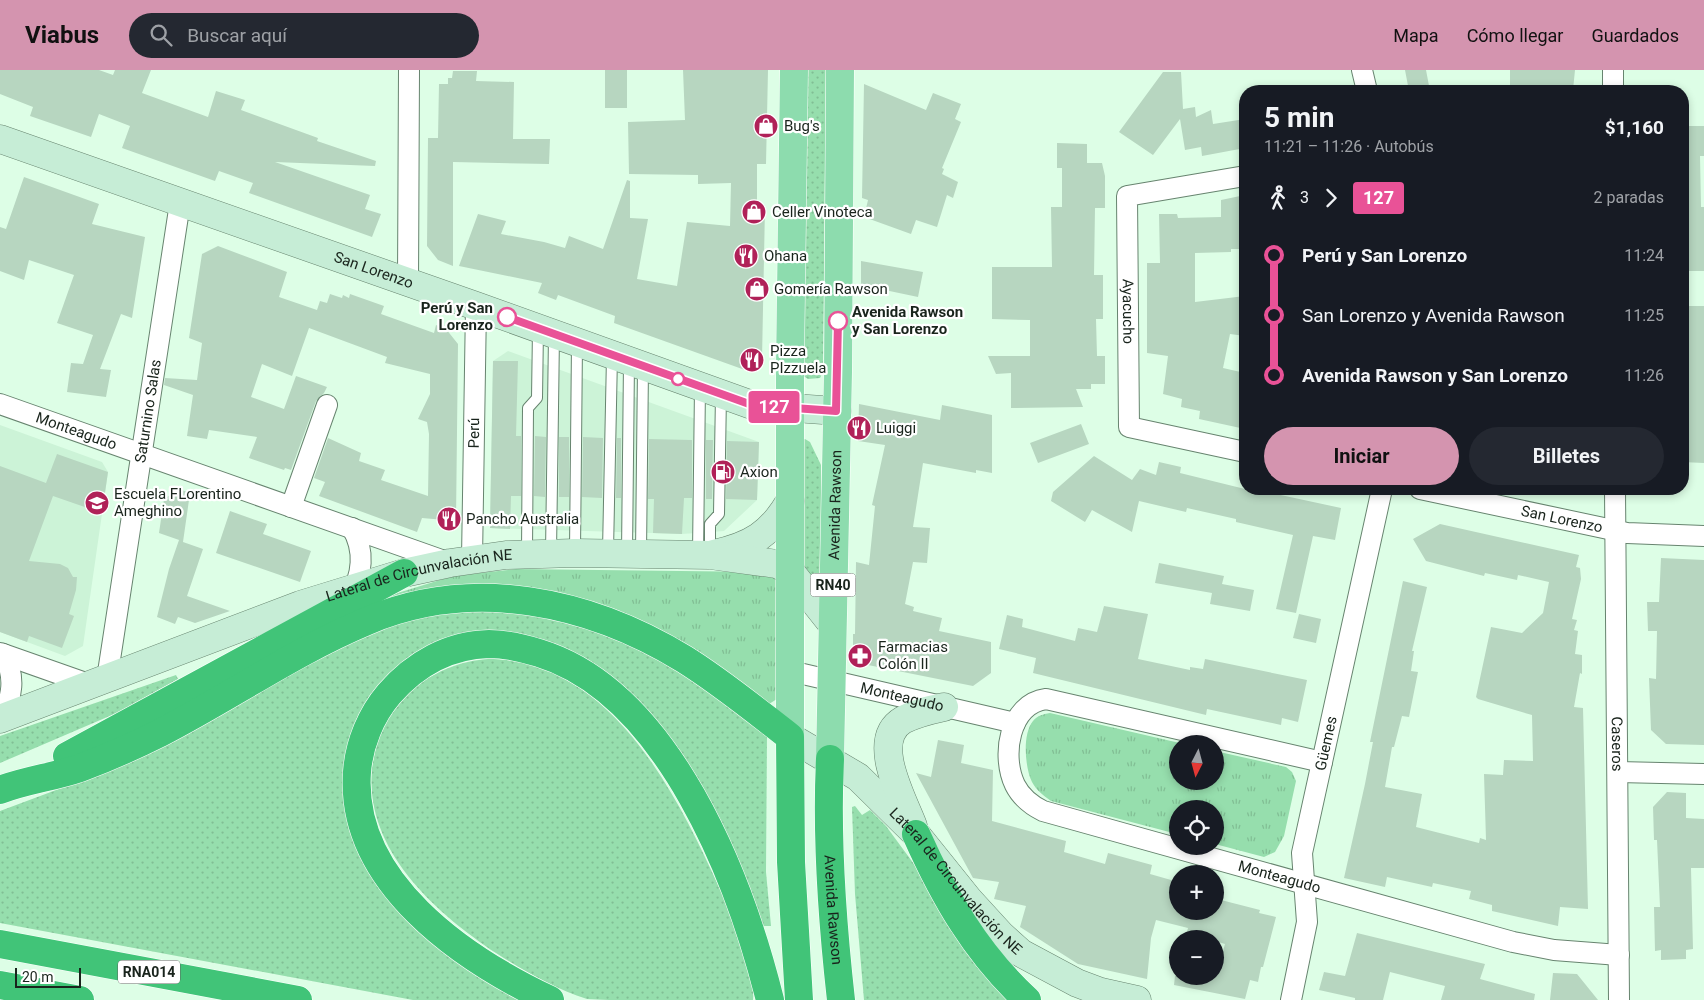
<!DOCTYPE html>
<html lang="es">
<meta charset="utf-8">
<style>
body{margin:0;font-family:Roboto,sans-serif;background:#242831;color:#f1f3f6;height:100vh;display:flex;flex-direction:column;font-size:19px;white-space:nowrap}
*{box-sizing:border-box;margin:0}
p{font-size:16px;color:#9ea1a6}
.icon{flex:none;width:28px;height:28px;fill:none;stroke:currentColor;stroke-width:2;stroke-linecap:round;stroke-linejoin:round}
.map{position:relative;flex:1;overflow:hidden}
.drawer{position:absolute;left:1239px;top:15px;width:450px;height:410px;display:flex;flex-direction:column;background:#171b24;border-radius:20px;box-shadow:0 2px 8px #0003}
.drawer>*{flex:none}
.badge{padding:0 10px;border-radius:4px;font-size:18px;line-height:32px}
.needle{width:32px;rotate:186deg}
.controls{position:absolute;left:1169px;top:665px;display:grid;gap:10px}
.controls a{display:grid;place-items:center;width:55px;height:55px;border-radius:50%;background:#171b24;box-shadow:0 2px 8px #0003;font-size:25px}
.scale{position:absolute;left:15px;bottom:12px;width:66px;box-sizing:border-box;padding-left:5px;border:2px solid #19241c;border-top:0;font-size:14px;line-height:18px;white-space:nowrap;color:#19241c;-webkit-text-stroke:4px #fff;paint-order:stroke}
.map>.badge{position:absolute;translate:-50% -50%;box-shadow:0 0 0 2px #fff}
.legs{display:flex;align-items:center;gap:8px;height:55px;padding:0 25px;font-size:16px}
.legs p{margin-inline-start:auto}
.headline{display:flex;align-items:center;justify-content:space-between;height:85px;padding:0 25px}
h1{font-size:28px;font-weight:700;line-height:38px}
.action{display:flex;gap:10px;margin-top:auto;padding:10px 25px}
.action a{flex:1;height:58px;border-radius:30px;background:#d494af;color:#111;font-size:20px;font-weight:700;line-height:58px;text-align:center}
.action a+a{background:#242831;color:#f1f3f6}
ul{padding:0 25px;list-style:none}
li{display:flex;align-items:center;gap:18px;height:60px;font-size:19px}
li i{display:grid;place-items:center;width:8px;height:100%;margin:0 6px;background:currentColor}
li i::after{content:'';width:12px;height:12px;margin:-6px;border:4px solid;border-radius:50%;background:#171b24}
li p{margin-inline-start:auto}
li:first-child i{background:linear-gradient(#0000 50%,currentColor 0)}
li:last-child i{background:linear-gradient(currentColor 50%,#0000 0)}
header{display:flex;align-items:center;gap:30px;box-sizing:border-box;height:70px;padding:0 25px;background:#d494af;color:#111}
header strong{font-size:24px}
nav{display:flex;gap:28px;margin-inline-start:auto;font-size:18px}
.search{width:350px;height:45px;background:#242831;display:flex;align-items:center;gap:12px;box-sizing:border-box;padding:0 18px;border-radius:28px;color:#9ea1a6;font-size:19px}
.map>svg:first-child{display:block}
</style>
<header>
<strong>Viabus</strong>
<div class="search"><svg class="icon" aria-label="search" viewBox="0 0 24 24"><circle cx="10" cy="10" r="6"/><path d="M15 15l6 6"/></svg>Buscar aquí</div>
<nav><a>Mapa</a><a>Cómo llegar</a><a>Guardados</a></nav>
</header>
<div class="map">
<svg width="1704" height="930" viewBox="0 0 1704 930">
<defs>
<pattern id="grass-dots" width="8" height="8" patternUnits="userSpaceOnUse" patternTransform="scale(1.25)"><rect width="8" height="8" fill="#96dead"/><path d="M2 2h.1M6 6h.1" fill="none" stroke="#81be94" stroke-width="1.8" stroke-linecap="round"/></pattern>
<pattern id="park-tufts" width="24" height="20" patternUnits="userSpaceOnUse" patternTransform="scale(1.25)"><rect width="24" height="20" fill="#96dead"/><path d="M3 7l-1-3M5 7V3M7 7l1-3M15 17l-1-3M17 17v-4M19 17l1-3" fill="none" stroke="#81be94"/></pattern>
</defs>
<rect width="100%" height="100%" fill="#ddfee6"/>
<path fill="#ccf3d7" d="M508 281 759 372 757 430 724 461 682 464 490 458 493 291Z
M0 355 102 392 108 402 83 576 65 586 0 562Z"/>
<path fill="url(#grass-dots)" d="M805 0H826L823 302 820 308 808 309 802 305Z
M805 369 810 372 821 395V519L804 500 802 370Z
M526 538 648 580 767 663 766 802 771 856H759L600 599 560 577 540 569 389 605 355 761 528 930H413L0 853V741L107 701 330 579 417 545Z
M488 589C608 589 675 720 718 815 734 850 756 891 753 930 712 930 672 930 632 930 618 930 600 930 587 929 555 919 524 901 496 883 435 842 364 780 372 698 375 678 380 659 392 642 416 610 449 592 488 589Z
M176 605 178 609 119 642 0 693V666Z
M855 736 862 745 870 740 886 756 1014 930H864L855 824 852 737Z"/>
<path fill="url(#park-tufts)" d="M516 499 770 502 776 507 777 629 769 634 705 590 462 517 153 651 365 533 453 506Z
M1050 643 1184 674H1178V711H1215V681L1286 697 1292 702 1296 711 1284 766 1275 782 1264 787 1215 774V739H1178L1177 764 1051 731C1043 725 1036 720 1032 712 1025 698 1022 664 1033 651 1037 646 1043 644 1050 643Z"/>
<path fill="#b7d6c0" d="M0 0H99L113 5 115 0H151L142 23 208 47 216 21 245 30 241 40 318 68 317 71 376 91 375 96 275 92 370 125 365 139 381 144 372 167 249 123 253 113 219 101 215 111 122 78 130 56 99 44 91 67 30 46 33 37 0 24Z
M605 0H627V38H605Z
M683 0H768L766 94H757V137H765L762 289 745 300 614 253 615 246 558 225 556 230 538 223 542 213 459 196 478 144 506 151 501 164 544 172 565 178 569 166 603 179 627 110 630 111V148L648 149 637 209 677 216 687 152 730 156 731 113 698 114V105L629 104 628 52 685 50Z
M1405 0H1426L1430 21H1409Z
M1510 0H1575L1573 20 1526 18V21H1510Z
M453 1H477L476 11 514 12 513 69H550L549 94 453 92V196L438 190 427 176 428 68H438L439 14H448V8H452Z
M1163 2H1181L1183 39 1195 37 1196 47 1211 40 1213 54 1245 49V78L1202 86 1201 77 1185 80 1180 49 1153 85 1119 62Z
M864 14 926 40 933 23 961 34 955 49 961 52 942 98 944 99 942 104 958 112 953 128 947 125 937 157 916 150 911 164 864 147 868 130 862 128Z
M1682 56H1704V86H1700L1701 137H1704V201H1682Z
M1057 73 1087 74V93H1102L1105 106V138H1095L1094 205H1103V249H1096L1097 286H1105V314H1091V319H1076L1083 337 1011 338V303L996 304 988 286H1030V250L992 249V197H1052L1051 137H1062V98H1057Z
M24 107 99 134 92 154 145 167 132 248 121 244 100 299 111 300 106 327 67 322 71 293 83 294 93 265 57 253 74 205 29 190 24 210 0 201V157L6 159Z
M1245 125V179H1231V182L1195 183V232L1245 226V266L1230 264 1223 298 1245 303V359L1199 349 1200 341 1181 337 1182 329 1163 324 1168 286 1147 283V193H1160L1159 144H1177L1178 148 1221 147V130Z
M218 176 287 202 279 227 317 240 320 231 327 233 330 224 342 228 343 225 349 228 350 224 384 236 381 244 434 263 436 255 446 259 458 274 456 451 422 448 417 462 319 426 325 412 314 408 328 368 361 383 359 391 385 400 381 410 428 426 429 364 427 352 418 349 430 324V304L385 293 387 287 309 258 292 306 262 294 251 327 284 339 296 306 327 317 324 323 316 331 291 400 285 398 284 400 249 388 257 367 209 360 207 369 187 366 193 325 164 315 165 308 197 310 202 273 189 268 202 184Z
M861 191 923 202 918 227 861 215Z
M1682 236H1704V393L1682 392Z
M493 291H518L516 366H521V426H511L510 459 490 458Z
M859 334 940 350 942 335 992 345V403L976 400V403L923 393 913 457 930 458 927 493 913 492 905 534 914 537 913 541 942 548 939 561 991 572V603L973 616 863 594 853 581V564H855L856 492 869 495 875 436 872 435 885 375 858 371Z
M1081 354 1089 374 1038 393 1030 373Z
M535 366 546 367 545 427 534 426Z
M559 367H569V427H559Z
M583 367 603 368 602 428 582 427Z
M617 368H621V428H616Z
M649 369 692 370V428H684L682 464 653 463 654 429H648Z
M706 370H713L712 429H706Z
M727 371 759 372 757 430 726 429Z
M57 384 108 402 102 443 53 426 29 491 60 494 68 498 73 507H77L76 520 69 544 74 546 62 578 29 566 27 572 0 562V396L46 413Z
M1094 386 1132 410 1140 399 1156 405 1159 392 1181 397 1180 403 1245 419H1277L1276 424 1341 438 1335 470 1313 466 1296 543 1276 539 1293 465 1236 452V449L1187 438 1186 442 1139 431 1132 462 1092 440 1085 452 1051 431 1053 422Z
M179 419 190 423 183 472 203 479 187 526 230 541 195 553 178 547 175 554 157 547 169 499 179 470 182 471 159 463 164 429Z
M230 441 267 454 263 464 311 481 300 512 216 483Z
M1440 454 1579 485 1576 497 1580 498 1581 509 1572 549 1577 550 1574 560 1578 561 1575 584 1582 585V604L1580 603 1574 637 1583 638 1588 839 1560 837 1558 856 1492 841V835L1469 829 1471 821 1433 813 1432 817 1387 807 1385 817 1344 808 1365 714 1373 672H1370L1403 511 1427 517 1412 581H1414L1411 601 1418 602 1409 647 1402 646 1394 677H1392L1385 717 1422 724 1416 757 1479 773 1480 768 1486 770 1484 704 1503 705 1504 690 1533 691 1532 645 1478 629 1476 627 1491 557 1522 563 1543 543 1549 512 1518 505 1517 510 1485 503 1484 506 1426 491 1413 469Z
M1661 488 1704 490V675L1666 674 1651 660 1649 608 1656 609 1657 561H1648L1647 532H1659Z
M1159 493 1224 506 1222 514 1254 520 1250 541 1210 534 1212 523 1155 513Z
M1104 536 1148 544 1138 589 1190 600V597L1203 599 1205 589 1307 610 1298 652 1282 648 1281 655 1207 639 1206 645 1033 603 1036 588 999 579 1007 545 1023 549 1022 557 1075 571 1078 558 1097 562Z
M1299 544 1321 549 1316 573 1293 568Z
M938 670 964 675 961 693 993 700 992 751 1066 771 1064 782 1105 794 1108 783 1152 795 1150 804 1178 812V841H1215L1218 831 1221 830 1260 840 1259 843 1276 847 1263 897H1261L1258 912 1250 910 1245 929 1174 915 1175 906H1216L1225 874 1215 871V869H1185L1188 858 1156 850 1151 868 1147 909 1078 894 1020 857 1026 836 994 829 999 812 973 808 916 703 931 707Z
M1667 722 1686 723V748L1704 749V798H1691L1693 879 1686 880V889L1661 890V880L1655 881 1654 837H1660L1657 770H1654L1653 737Z
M1357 863 1485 894 1480 909 1535 924 1534 930H1441L1445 916 1390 902 1383 930H1355V928L1319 920 1324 902 1345 906Z
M1553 903 1577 904 1598 930H1550Z"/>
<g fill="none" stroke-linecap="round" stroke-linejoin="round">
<defs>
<path id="lane" d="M575 481 577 273
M608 481 612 286
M551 483 554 265
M627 483 629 292
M641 483 643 297
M698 483 700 317
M527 484 528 338 537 328 538 259
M710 484V454L719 444 721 325"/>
<g id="street">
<path d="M1362 0 1367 21"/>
<path d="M1613 0V21"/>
<path id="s1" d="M1245 106 1127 126 1129 357 1245 382"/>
<path d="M408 212 409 0"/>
<path id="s2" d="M0 334 450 493"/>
<path id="s3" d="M1420 419 1627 463 1704 466"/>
<path id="s4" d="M1615 419 1619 930"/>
<path d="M291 437 327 335"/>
<path id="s5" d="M472 489 476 236"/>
<path d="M349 527C363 506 365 480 352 458"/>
<path d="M0 583 91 615"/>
<path id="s6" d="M790 601 1015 653"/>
<path id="s7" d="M107 609 180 133"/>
<path d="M0 649C13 629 16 605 3 584"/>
<path id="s8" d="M1322 692 1046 629C1009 634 1001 686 1015 715 1021 727 1031 735 1043 741L1513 872 1554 880 1619 885"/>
<path d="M1618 702 1704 704"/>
<path id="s9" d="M1291 930 1307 852 1302 783 1382 419"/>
</g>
<g id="secondary">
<path id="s10" d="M0 69 476 236 752 335 837 341"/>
<path d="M714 484C751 476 771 464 790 431"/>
<path id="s11" d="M0 649 300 535 404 503 450 493 506 485 575 483 710 485 777 494 790 501 832 554"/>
<path id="s12" d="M790 667 858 707 916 764 969 830 1001 865 1021 883 1077 913 1101 922 1137 930"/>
<path d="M913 756C903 729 869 670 903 650 916 643 930 640 944 637"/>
</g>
<g id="primary">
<path d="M790 667V297L794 0"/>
<path id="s13" d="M830 689 838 302 840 0"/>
</g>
<g id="highway">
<path d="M67 686 404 503"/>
<path id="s14" d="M830 689C826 770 832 850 841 930"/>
<path d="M0 720C26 710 54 707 80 698 107 688 134 676 160 663 230 627 295 581 367 551 473 506 589 531 684 589 721 612 755 640 790 667L791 792 799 930"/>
<path d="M916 764C944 827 976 883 1027 930"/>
<path d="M0 874 298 930"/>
<path d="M0 915 80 930"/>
<path d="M550 930C463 889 349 812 357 702 359 674 371 645 389 624 415 594 449 575 489 574 506 574 523 578 539 583 669 623 740 810 770 930"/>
</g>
</defs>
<use href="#lane" stroke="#67846f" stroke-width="12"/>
<use href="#street" stroke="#67846f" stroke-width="22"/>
<use href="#secondary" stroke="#67846f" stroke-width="29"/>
<use href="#primary" stroke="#fff" stroke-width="29"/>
<use href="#highway" stroke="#fff" stroke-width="29"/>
<use href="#lane" stroke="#fff" stroke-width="10"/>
<use href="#street" stroke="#fff" stroke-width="20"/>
<use href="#secondary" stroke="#c6edd6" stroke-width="28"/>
<use href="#primary" stroke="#8ddcae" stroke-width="28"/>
<use href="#highway" stroke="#41c478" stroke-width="28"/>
</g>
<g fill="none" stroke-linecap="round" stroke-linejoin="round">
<defs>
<path id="line-1" d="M507 247 752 335 836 341 838 251"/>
</defs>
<use href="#line-1" stroke="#fff" stroke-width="11"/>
<use href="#line-1" stroke="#e95297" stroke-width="8"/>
</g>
<defs>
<symbol id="shop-disc" viewBox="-11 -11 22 22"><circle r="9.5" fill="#b02158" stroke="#fff"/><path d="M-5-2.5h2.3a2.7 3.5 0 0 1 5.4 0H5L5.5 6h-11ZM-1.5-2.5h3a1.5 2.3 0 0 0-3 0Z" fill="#fff"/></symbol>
<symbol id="restaurant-disc" viewBox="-11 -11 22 22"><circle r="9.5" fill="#b02158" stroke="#fff"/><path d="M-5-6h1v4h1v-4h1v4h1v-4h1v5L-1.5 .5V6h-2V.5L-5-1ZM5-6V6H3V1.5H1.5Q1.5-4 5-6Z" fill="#fff"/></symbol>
<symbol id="fuel-disc" viewBox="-11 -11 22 22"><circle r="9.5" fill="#b02158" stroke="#fff"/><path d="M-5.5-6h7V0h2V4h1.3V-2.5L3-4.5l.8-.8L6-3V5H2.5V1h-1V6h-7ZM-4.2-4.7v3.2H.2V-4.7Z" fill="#fff"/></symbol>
<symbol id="school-disc" viewBox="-11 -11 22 22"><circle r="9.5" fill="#b02158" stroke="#fff"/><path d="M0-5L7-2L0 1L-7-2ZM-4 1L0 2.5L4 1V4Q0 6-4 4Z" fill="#fff"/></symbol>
<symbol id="pharmacy-disc" viewBox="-11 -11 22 22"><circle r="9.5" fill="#b02158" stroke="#fff"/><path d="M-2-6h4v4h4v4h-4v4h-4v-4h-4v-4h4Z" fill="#fff"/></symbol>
</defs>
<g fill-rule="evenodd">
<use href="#shop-disc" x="752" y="42" width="28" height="28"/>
<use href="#shop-disc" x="740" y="128" width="28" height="28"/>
<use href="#restaurant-disc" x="732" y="172" width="28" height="28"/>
<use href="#shop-disc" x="743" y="205" width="28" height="28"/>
<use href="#restaurant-disc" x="738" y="276" width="28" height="28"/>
<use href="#restaurant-disc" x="845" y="344" width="28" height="28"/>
<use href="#fuel-disc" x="709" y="388" width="28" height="28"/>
<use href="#school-disc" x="83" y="419" width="28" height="28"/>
<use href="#restaurant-disc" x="435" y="435" width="28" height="28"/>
<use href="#pharmacy-disc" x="846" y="572" width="28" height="28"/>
</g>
<g fill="#fff" stroke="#e95297" stroke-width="2.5">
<circle cx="507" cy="247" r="9"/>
<circle cx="838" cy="251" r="9"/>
<circle cx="678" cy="309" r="6"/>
</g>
<g text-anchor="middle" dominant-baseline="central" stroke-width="4.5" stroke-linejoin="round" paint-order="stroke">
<g fill="#fff" stroke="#5e6660" stroke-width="1">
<rect x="810.5" y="503.5" width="45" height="23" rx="4"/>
<rect x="118" y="890.5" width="62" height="23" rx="4"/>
</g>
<g font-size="14" font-weight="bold" fill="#19241c">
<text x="833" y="515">RN40</text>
<text x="149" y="902">RNA014</text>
</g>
<g font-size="15" fill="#19241c" stroke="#fff" text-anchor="start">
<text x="784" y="56">Bug's</text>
<text x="772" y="142">Celler Vinoteca</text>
<text x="764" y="186">Ohana</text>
<text x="774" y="219">Gomería Rawson</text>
<text x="770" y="281">Pizza<tspan x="770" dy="17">PIzzuela</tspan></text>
<text x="876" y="358">Luiggi</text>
<text x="740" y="402">Axion</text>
<text x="114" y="424">Escuela FLorentino<tspan x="114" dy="17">Ameghino</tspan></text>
<text x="466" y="449">Pancho Australia</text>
<text x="878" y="577">Farmacias<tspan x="878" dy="17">Colón II</tspan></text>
</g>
<g font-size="15" fill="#19241c" stroke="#fff">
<text stroke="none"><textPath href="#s10" startOffset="396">San Lorenzo</textPath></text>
<text stroke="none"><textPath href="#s1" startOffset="235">Ayacucho</textPath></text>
<text stroke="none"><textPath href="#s7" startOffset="271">Saturnino Salas</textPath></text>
<text stroke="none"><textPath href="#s2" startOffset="81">Monteagudo</textPath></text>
<text stroke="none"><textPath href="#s5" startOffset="126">Perú</textPath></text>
<text stroke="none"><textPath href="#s13" startOffset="254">Avenida Rawson</textPath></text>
<text stroke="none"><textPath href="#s3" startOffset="145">San Lorenzo</textPath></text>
<text stroke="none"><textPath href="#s11" startOffset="444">Lateral de Circunvalación NE</textPath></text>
<text stroke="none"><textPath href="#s6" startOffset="115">Monteagudo</textPath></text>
<text stroke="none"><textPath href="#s9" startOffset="261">Güemes</textPath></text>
<text stroke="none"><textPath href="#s4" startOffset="255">Caseros</textPath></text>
<text stroke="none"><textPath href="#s8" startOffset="672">Monteagudo</textPath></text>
<text stroke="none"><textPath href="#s12" startOffset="222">Lateral de Circunvalación NE</textPath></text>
<text stroke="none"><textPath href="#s14" startOffset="151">Avenida Rawson</textPath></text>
</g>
<g font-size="15" font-weight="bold" fill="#19241c" stroke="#fff" text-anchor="end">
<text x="493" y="238">Perú y San<tspan x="493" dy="17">Lorenzo</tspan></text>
<text x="852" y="242" text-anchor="start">Avenida Rawson<tspan x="852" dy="17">y San Lorenzo</tspan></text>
</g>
</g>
</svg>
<div class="controls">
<a><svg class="needle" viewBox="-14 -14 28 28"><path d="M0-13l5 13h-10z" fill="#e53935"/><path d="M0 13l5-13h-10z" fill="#9ea1a6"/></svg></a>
<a><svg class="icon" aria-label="locate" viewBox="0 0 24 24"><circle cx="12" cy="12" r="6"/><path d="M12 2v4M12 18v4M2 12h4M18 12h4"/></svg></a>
<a>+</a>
<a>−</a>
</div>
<div class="scale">20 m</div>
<b class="badge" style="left:774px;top:337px;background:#e95297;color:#fff">127</b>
<section class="drawer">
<div class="headline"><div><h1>5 min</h1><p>11:21 – 11:26 · Autobús</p></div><b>$1,160</b></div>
<div class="legs"><svg class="icon" aria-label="walk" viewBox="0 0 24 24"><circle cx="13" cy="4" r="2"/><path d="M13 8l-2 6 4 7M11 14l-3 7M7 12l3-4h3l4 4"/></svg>3<svg class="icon" aria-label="forward" viewBox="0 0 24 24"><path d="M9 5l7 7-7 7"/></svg><b class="badge" style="background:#e95297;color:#fff">127</b><p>2 paradas</p></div>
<ul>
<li><i style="color:#e95297"></i><b>Perú y San Lorenzo</b><p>11:24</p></li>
<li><i style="color:#e95297"></i><span>San Lorenzo y Avenida Rawson</span><p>11:25</p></li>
<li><i style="color:#e95297"></i><b>Avenida Rawson y San Lorenzo</b><p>11:26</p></li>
</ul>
<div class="action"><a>Iniciar</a><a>Billetes</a></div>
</section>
</div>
